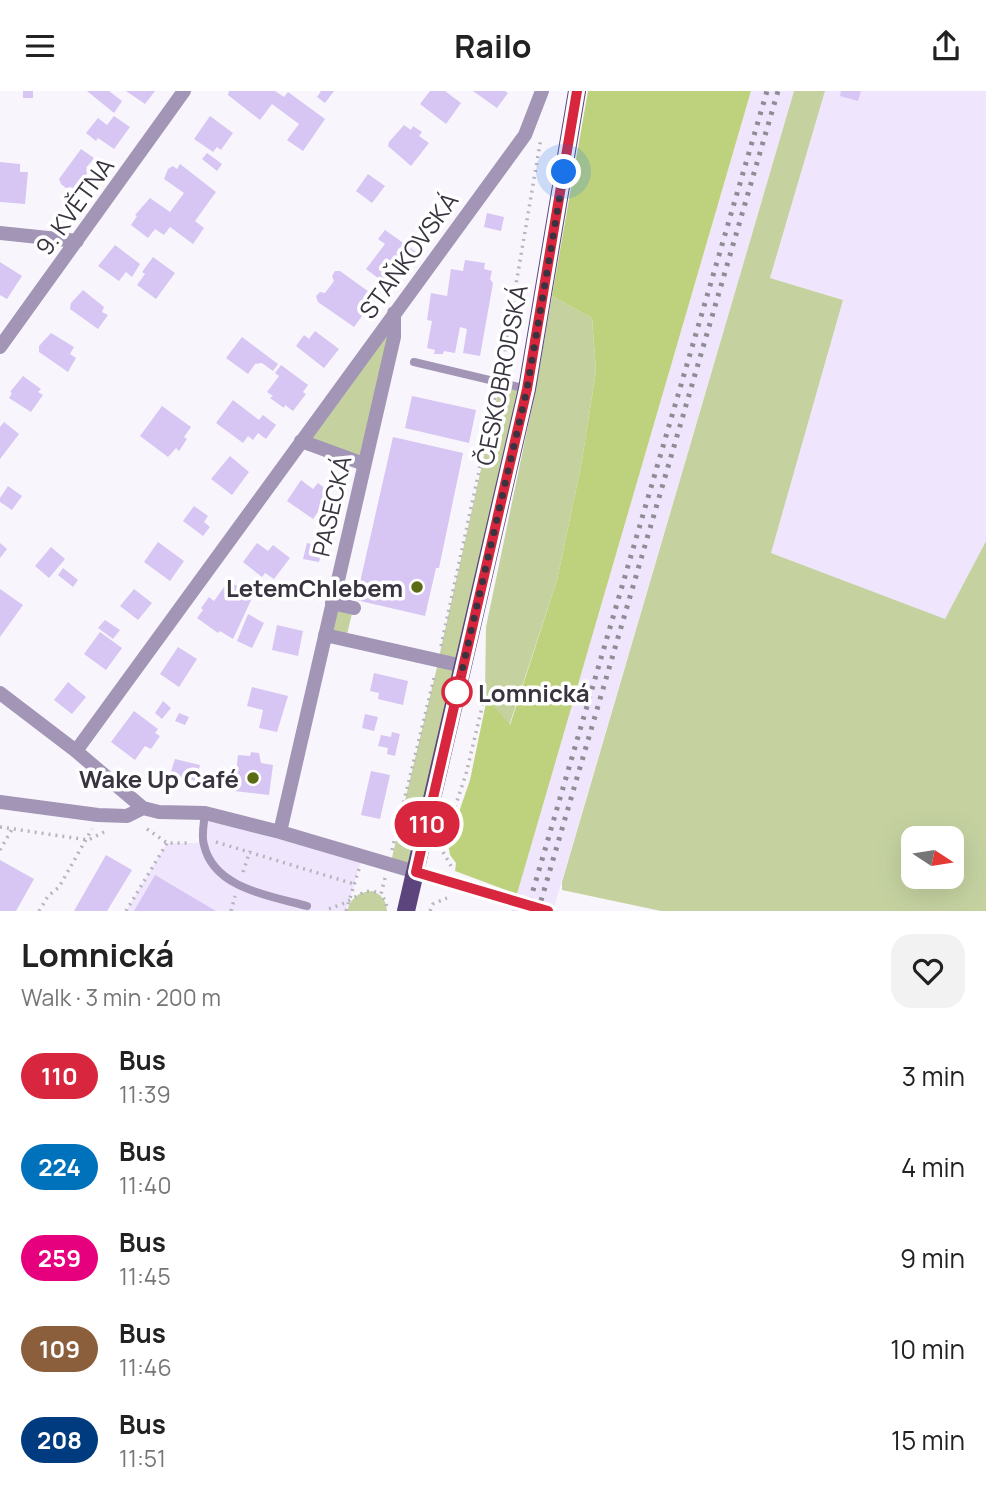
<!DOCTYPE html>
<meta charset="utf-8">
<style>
body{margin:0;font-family:Manrope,sans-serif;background:#f2f2f2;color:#222;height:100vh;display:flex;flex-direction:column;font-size:26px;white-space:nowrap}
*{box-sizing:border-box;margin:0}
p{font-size:23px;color:#767676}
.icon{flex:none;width:38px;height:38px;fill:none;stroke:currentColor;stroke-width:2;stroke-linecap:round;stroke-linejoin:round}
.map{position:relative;height:820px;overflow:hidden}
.drawer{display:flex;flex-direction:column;background:#fff;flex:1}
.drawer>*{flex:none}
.badge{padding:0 14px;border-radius:23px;font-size:24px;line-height:46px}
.needle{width:46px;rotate:102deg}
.tools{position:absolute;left:901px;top:735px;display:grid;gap:14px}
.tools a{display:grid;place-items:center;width:63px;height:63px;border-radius:14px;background:#fff;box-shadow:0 7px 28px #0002;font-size:35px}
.you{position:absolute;width:35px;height:35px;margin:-18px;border:5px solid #fff;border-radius:50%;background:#1a73e8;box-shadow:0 0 0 10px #1a73e833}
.map>.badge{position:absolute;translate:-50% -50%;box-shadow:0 0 0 4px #fff}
.round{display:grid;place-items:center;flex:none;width:74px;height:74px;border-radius:21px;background:#f2f2f2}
.overview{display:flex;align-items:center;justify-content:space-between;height:119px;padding:0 21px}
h1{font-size:33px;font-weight:700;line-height:52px}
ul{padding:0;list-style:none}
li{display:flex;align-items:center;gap:21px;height:91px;padding:0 21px}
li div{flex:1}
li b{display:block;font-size:26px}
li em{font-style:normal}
li .badge{min-width:77px;font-weight:700;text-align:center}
header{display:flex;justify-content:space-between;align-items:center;height:91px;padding:0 21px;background:#fff;font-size:32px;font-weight:700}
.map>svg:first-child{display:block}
</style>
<header><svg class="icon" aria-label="menu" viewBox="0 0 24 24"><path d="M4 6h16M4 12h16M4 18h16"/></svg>Railo<svg class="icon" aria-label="share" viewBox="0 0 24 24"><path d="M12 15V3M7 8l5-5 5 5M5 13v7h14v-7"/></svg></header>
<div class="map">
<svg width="986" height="820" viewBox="0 0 986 820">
<rect width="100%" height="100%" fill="#f8f6fc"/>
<path fill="#efe6fd" d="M751 0H794L553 820H512Z
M825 0H986V450L945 529 771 462 843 209 770 187Z
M205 722 363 764 346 820H126L167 752H203Z"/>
<path fill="#c5d2a0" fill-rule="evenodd" d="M794 0H825L770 187 843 209 771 462 945 528 986 450V820H661L562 799V791ZM914 747H952V786H914Z
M552 205 592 227 596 280 581 375 557 489 509 635 485 604 486 536 535 301Z
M392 231 362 370 304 349Z
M500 293 524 299 461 571 439 566Z
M333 513 353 518 346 548 326 544Z
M438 572 461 574 426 731 401 726Z
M401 728 425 734 415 778 391 771Z
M372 800C382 804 386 809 387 820H347C351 807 358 801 372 800Z"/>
<path fill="#bed27d" d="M588 0H751L517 803 455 780 456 772 450 764 448 753 470 689 487 607 510 634 557 489 581 375 596 280 592 227 552 205Z"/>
<path fill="#d7c5f4" d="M23 0H33V7H23Z
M87 0H109L122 10 114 22Z
M126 0H155L145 13Z
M229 0H275L284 6 288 1 325 28 303 60 287 49 299 33 272 13 260 29 228 4Z
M321 0H334L325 12 317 6Z
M430 0H445L461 12 446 33 420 13Z
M473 0H505L508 2 497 17Z
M841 0H861L858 10 840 5Z
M114 25 130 36 114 58 98 47 96 50 86 42 98 27 107 34Z
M210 25 233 42 221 59 217 56 213 61 194 48Z
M404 34 411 39 413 35 422 41 419 45 429 52 411 75 388 55 389 51Z
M81 58 94 67 86 77 89 79 86 83 92 87 81 103 71 96 66 97 61 93 59 88Z
M207 62 222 73 217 80 202 68Z
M0 71 20 73V81H28L25 113 0 111Z
M180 73 216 101 195 130 204 137 193 153 170 136 164 144 155 138 148 147 131 134 137 125 135 124 150 107 170 121 184 102 164 88 168 78 173 75 177 78Z
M368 83 385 95 372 112 356 100Z
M487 122 504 126 501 140 484 136Z
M385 139 416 161 409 171 405 168 386 193 366 178 385 153 378 148Z
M115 154 140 173 132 186 126 181 119 190 98 175Z
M153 166 175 182 156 208 137 194 145 183 142 181Z
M465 169 485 172 484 178 492 180 490 188 493 192 480 265 463 262 467 238 460 236 455 262 444 260 443 263H434L435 259 427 257 432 230 427 229 431 202 447 205 451 178 463 180Z
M0 171 22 185 7 208 0 204Z
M335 180H340L376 206 354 236 318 211 316 205 320 201 325 202 334 190 332 185Z
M83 199 104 216 102 221 108 224 98 238 70 218 71 212Z
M315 240 339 258 324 277 296 255 304 244 309 248Z
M51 242 74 256 70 263 76 267 68 281 39 261V255Z
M242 246 278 273 273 280 262 272 255 273 248 283 226 267Z
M281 274 308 294 303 301 306 303 293 320 285 314 284 317 270 307 273 305 267 301 279 285 275 282Z
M23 285 41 298 38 301 43 304 31 321 9 307 12 302 10 301Z
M412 305 476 319 469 352 405 337Z
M233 309 259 329 263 324 276 334 266 348 258 342 253 349 248 345 243 352 216 332Z
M162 315 191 336 184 346 187 348 179 360 176 357 168 366 140 345Z
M4 331 19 343 0 368V336Z
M393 346 463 362 439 477H436L425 525 356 509Z
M230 365 249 381 232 404 211 388Z
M301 389 313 398 318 392 331 402 313 428 287 410Z
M8 395 22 405 12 419 0 411V407Z
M194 415 208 425 204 431 210 436 203 445 183 430Z
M158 451 184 470 170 490 144 471Z
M0 452 7 458 0 467Z
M257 452 268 460 273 454 290 467 274 488 265 482 262 486 243 471Z
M307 452 323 456 319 471 303 468Z
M51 456 65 468 49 487 35 475Z
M63 477 78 489 73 496 58 484Z
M229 489 252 507 233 548 220 540 218 542 197 527 203 519 201 517 209 506 214 510Z
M0 498 23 514 0 546Z
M134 498 152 512 138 529 120 515Z
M248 523 264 532 252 557 237 550Z
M105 529 120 539 113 548 98 537Z
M277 534 303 540 298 565 272 559Z
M100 541 122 557 106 579 84 563Z
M178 556 197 568 179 596 160 583Z
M374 582 408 590 403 614 378 608 379 602 370 600Z
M68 591 86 606 72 623 54 609Z
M252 596 288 605 277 641 259 637 263 619 247 615Z
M163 610 171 617 162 628 155 622Z
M134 620 158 638 155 642 160 645 151 658 145 655 135 669 111 651Z
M179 622 189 626 185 634 175 630Z
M365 623 378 626 374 640 362 637Z
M392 641 400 643 395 665 387 663 388 657 378 655 381 644 391 646Z
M251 661 259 662 261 672 273 674 269 704 234 700 238 664 250 665Z
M175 668 200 674 196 690 170 684Z
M371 680 390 684 380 728 361 724Z
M106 764 132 779 107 820H74Z
M0 769 34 788 16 820H0Z
M155 784 216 820H134Z"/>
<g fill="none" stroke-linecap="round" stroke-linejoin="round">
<path stroke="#b7b4bc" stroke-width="3.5" stroke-dasharray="2 5" stroke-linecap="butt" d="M501 281 541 47
M441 555 496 302
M0 736 88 749 104 741
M147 738 167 752H191
M216 751 354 793
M0 759 12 738
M392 759 435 583
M451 775 443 761V752L466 683 485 604
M243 781 250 760
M385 787 381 803 386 811 387 819
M329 818C336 815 344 813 350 809 362 802 367 797 381 803
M39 820 48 805 59 796 92 738
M126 820 167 752
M231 820 235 805
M346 820 359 778
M430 820 433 813 447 807"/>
<path stroke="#a295b6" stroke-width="8" d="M414 271 527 298
M205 722C204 732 201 745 204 754 214 798 271 805 307 815"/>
<path stroke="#a295b6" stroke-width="14" d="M0 142 77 150
M0 256 184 0
M301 350 364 373
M332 512 354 517
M325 544 463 575
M0 602 76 660 143 717 159 721 205 722 280 741 548 820
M76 660 525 44 542 0
M0 711 98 724 127 725 143 717
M280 741 394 246V222"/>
<path stroke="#5c447d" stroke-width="18" d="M406 820 527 298 577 0"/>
<path stroke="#8f8c95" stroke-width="5" stroke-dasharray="3.5 7" stroke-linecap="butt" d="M527 820 767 0
M538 820 778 0"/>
</g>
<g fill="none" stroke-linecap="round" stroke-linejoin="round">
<defs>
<path id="line" d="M548 820 416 781 527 298 577 0"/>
</defs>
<use href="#line" stroke="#fff" stroke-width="16"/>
<use href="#line" stroke="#d7263d" stroke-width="10"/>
<path stroke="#393440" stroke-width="7" stroke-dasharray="0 12.6" d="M457 601 527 298 564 81"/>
</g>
<g fill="#5b6a14" stroke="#fff" stroke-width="2.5">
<circle cx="417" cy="496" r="7"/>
<circle cx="253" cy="687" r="7"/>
</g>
<circle fill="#fff" stroke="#d7263d" stroke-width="3.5" cx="457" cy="601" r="14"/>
<g text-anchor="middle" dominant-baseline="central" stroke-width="7" stroke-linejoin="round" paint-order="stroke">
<g font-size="24" fill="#393440" stroke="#fff">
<text transform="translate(74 115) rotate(-54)">9. KVĚTNA</text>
<text transform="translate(408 164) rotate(-54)">STAŇKOVSKÁ</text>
<text transform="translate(501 284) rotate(-79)">ČESKOBRODSKÁ</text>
<text transform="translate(331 415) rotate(-77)">PASECKÁ</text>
</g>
<g font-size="24" font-weight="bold" fill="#393440" stroke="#fff" text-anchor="end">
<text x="403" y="496">LetemChlebem</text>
<text x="239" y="687">Wake Up Café</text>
</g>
<g font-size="24" font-weight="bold" fill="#393440" stroke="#fff" text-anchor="start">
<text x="478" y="601">Lomnická</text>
</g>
</g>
</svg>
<div class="tools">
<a><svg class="needle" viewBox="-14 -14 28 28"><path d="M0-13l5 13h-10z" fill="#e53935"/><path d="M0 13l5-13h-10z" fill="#767676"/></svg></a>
</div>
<div class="you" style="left:564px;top:81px"></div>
<b class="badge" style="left:427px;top:733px;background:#d7263d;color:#fff">110</b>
</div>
<section class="drawer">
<div class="overview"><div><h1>Lomnická</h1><p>Walk · 3 min · 200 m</p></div><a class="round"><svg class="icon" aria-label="heart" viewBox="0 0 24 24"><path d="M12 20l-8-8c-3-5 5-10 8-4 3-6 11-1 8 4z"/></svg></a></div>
<ul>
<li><span class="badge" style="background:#d7263d;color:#fff">110</span><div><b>Bus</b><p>11:39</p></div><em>3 min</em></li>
<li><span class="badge" style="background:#0072bc;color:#fff">224</span><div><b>Bus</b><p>11:40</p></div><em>4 min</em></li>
<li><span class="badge" style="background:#e6007e;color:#fff">259</span><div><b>Bus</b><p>11:45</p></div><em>9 min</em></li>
<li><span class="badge" style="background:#8b5e3c;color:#fff">109</span><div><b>Bus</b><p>11:46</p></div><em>10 min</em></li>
<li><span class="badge" style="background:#003b80;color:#fff">208</span><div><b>Bus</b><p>11:51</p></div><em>15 min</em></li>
</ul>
</section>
